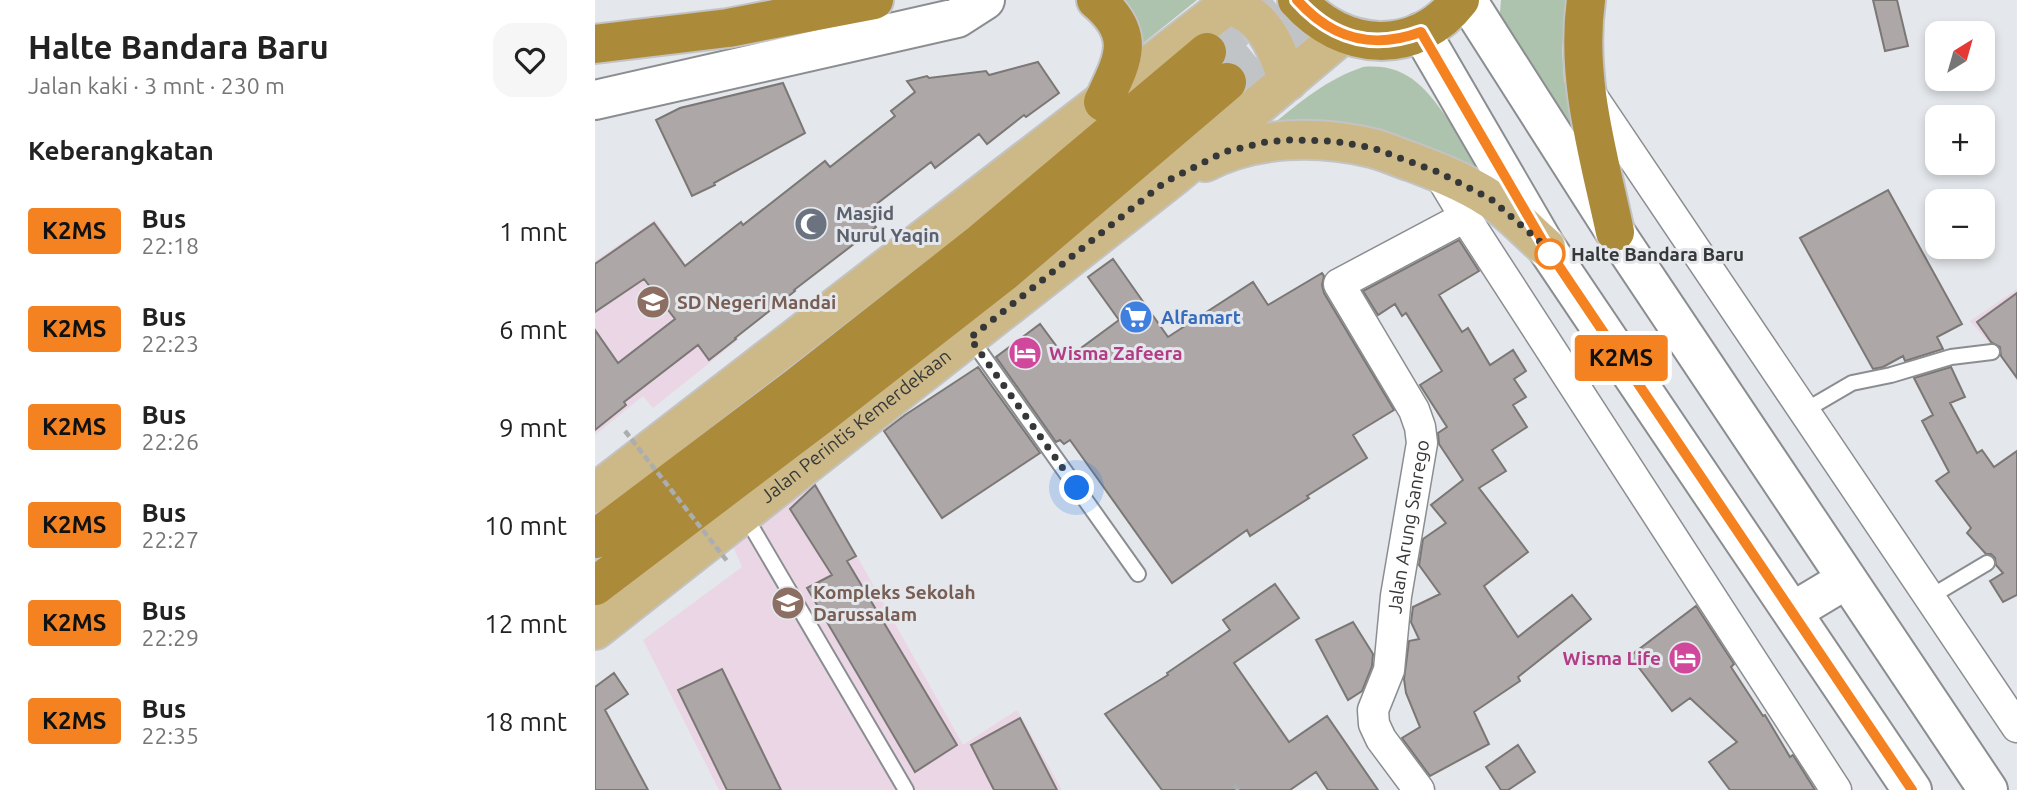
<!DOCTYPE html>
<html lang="id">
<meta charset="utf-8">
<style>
body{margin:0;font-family:Ubuntu,sans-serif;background:#f6f6f6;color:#222;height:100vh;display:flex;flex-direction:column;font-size:26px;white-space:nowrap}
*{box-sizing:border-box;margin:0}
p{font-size:23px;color:#767676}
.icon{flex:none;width:38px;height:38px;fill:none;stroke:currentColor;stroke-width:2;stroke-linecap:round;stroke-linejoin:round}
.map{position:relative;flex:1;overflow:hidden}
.drawer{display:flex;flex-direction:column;background:#fff;width:595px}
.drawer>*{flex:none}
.badge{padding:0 14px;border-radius:5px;font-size:24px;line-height:46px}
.needle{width:46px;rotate:37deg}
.controls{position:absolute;left:1330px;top:21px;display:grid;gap:14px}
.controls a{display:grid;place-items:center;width:70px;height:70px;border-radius:14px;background:#fff;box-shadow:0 4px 10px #0003;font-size:35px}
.you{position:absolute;width:35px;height:35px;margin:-18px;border:5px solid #fff;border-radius:50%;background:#1a73e8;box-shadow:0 0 0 10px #1a73e833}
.map>.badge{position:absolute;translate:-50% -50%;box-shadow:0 0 0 4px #fff}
h2{padding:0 28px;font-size:26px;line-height:63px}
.round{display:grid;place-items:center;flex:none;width:74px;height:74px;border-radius:21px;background:#f6f6f6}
.headline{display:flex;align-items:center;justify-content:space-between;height:119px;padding:0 28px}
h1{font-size:33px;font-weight:700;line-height:52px}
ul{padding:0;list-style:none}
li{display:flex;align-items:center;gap:21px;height:98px;padding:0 28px}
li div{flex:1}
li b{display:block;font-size:26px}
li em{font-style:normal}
li .badge{min-width:77px;font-weight:700;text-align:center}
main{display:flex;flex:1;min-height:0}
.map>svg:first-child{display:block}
</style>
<main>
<section class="drawer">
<div class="headline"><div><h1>Halte Bandara Baru</h1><p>Jalan kaki · 3 mnt · 230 m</p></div><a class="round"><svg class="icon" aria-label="heart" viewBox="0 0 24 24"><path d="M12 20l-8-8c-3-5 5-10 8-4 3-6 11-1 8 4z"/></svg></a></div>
<h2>Keberangkatan</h2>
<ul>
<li><span class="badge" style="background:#f58220;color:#111">K2MS</span><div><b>Bus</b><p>22:18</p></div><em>1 mnt</em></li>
<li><span class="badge" style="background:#f58220;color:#111">K2MS</span><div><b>Bus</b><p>22:23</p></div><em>6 mnt</em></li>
<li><span class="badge" style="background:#f58220;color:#111">K2MS</span><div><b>Bus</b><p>22:26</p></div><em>9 mnt</em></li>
<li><span class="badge" style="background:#f58220;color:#111">K2MS</span><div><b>Bus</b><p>22:27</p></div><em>10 mnt</em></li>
<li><span class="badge" style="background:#f58220;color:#111">K2MS</span><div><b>Bus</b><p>22:29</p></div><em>12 mnt</em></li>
<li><span class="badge" style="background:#f58220;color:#111">K2MS</span><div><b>Bus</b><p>22:35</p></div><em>18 mnt</em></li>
</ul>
</section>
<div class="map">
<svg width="1422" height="790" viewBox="0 0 1422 790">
<rect width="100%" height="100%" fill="#e4e7eb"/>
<path fill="#ead6e5" d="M60 220 143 340 58 408 48 396 0 435V261Z
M1422 289V354L1406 356 1375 321Z
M217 476 368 745 422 710 467 790H124L48 640 147 567 138 546Z"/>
<path fill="#aec3ad" d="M515 0H602L536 53Z
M906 0H971L967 50 969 81 982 114 987 155 908 44 905 12Z
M768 67C813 63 831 89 855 122 868 139 881 157 893 175L677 125C705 102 732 79 768 67Z"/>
<path fill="#ada8a7" stroke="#7b7775" stroke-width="2" d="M1278 0H1302L1313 46 1290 51Z
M443 62 464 93 431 117 429 115 392 144 384 134 340 168 336 162 270 213 281 227 199 290 200 291 140 338 141 339 114 360 103 345 29 402 31 405 0 430V330L23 363 80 319 49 279 0 312V264L59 223 90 266 146 222 148 225 230 161 235 167 300 116 296 111 320 92 312 81 332 76 334 78 391 71 394 75Z
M188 83 210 133 119 183 120 185 97 196 61 120 85 108Z
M1293 190 1367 324 1342 337 1348 349 1310 361 1308 356 1288 367 1278 369 1205 238Z
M864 240 884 271 844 295 867 332 873 328 895 365 918 350 931 371 919 379 931 397 918 405 932 427 897 450 911 471 884 488 933 552 889 586 923 637 977 595 996 619 923 677 925 681 879 712 894 744 835 776 807 738 825 727 811 693 809 679 814 641 824 639 816 622 818 607 845 594 824 565 828 539 851 523 836 505 868 480 844 444 843 433 852 427 825 385 847 371 811 313 807 316 800 304 783 315 768 291Z
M518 259 573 337 658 282 673 305 727 273 729 276 727 285 729 293 799 410 758 435 772 458 712 496 714 498 655 536 652 530 577 583 475 440 469 444 465 440 461 442 401 357 445 324 471 359 524 320 493 277Z
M1422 293V378L1406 356 1405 347 1396 342 1382 322Z
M383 367 445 453 347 518 289 431 310 415Z
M1356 367 1370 397 1355 403 1382 453 1387 450 1399 467 1422 451V595L1408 602 1395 581 1408 573 1401 565 1400 558 1396 554H1391L1372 533 1376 528 1341 481 1354 472 1327 421 1338 415 1319 378Z
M220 485 261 556 252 561 362 745 320 772 212 588 237 575 195 509Z
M680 584 704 618 639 663 694 742 732 716 783 790H733L721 772 695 790H567L510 714 573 675 572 673 635 630 628 620Z
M1101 606 1139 664 1136 667 1168 716 1170 715 1195 757 1198 755 1220 790H1135L1114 762 1142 742 1095 698 1077 711 1035 656Z
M758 622 778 654 777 666 767 691 753 700 721 640Z
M127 669 186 790H132L83 690Z
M19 673 33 694 10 710 53 790H0V687Z
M425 718 462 790H399L376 745Z
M923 745 940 772 913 790H906L891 767Z"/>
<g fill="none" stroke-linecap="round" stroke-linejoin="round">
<path stroke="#c1c4c7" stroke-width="38" stroke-dasharray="38 19" stroke-linecap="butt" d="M612 52 678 0
M632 82 733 0"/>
<defs>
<path id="lane" d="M376 339 543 574
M1209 411 1257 383 1296 375 1356 357 1397 352
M149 514 311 790
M1335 597 1392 563"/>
<g id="street">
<path d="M994 92 1422 727"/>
<path d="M843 172 870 217 1241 790"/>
<path id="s1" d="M824 790 786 739 779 724 778 710 794 670 801 596 827 443 825 427 819 410 744 284 870 217"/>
</g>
<path id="secondary" d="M872 0 1020 232 1393 790
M826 32 951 247 1317 790
M0 100 362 18 390 0
M1197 612 1252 579"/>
<g id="primary">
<path d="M632 6C637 7 644 8 648 11 674 24 684 55 693 81"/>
<path d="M610 162C661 136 722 135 777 148 790 151 804 158 817 162 843 172 871 183 894 198 914 210 933 232 951 247"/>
<path d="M0 493 639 0"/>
<path id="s2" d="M0 630 580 175 748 34"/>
</g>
<path id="highway" d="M501 0C543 35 528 60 508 102
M702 0C748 52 821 57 865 0
M991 0C980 78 1004 157 1020 232
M0 44 133 28 279 0
M0 539 202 387 384 244 612 52
M0 586 227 414 409 272 632 82"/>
</defs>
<use href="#lane" stroke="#8b8e91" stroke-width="18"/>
<use href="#street" stroke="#8b8e91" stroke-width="33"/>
<use href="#secondary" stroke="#8b8e91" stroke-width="42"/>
<use href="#primary" stroke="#c3c3c3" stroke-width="42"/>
<use href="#highway" stroke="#c3c3c3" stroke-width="42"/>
<path stroke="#abadb0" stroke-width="4.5" stroke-dasharray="7 3.5" stroke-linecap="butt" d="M639 785 644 790"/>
<use href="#lane" stroke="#fff" stroke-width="14"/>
<use href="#street" stroke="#fff" stroke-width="30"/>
<use href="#secondary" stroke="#fff" stroke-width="38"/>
<use href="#primary" stroke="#cdb988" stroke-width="38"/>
<use href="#highway" stroke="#ab8a39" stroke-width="38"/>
<path stroke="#abadb0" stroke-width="4.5" stroke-dasharray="7 3.5" stroke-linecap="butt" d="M30 431 132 561"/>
</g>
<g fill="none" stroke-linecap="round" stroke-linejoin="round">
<defs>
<path id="line" d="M702 0C737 39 777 50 826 32L951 247 1317 790"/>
</defs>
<use href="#line" stroke="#fff" stroke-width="16"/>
<use href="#line" stroke="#f58220" stroke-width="10"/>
<path stroke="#363738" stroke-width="7" stroke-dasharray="0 12.6" d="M482 488 375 338 570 182 629 152 671 142 692 140 738 141 778 148 843 172 896 199 951 247 955 254"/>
</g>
<defs>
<symbol id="mosque-disc" viewBox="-11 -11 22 22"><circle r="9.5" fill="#6b7280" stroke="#e4e7eb"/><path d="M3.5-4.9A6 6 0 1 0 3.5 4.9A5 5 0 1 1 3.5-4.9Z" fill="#fff"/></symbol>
<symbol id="school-disc" viewBox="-11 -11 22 22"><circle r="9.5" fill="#8d6e63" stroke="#e4e7eb"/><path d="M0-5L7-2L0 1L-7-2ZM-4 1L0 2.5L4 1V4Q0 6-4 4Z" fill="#fff"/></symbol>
<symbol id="supermarket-disc" viewBox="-11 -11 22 22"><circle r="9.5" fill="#3f7fe0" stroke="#e4e7eb"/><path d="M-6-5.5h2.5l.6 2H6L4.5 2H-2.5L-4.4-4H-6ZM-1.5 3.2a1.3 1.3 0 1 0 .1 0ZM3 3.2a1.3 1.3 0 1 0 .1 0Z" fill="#fff"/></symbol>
<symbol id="hotel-disc" viewBox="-11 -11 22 22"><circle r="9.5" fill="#d1479c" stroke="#e4e7eb"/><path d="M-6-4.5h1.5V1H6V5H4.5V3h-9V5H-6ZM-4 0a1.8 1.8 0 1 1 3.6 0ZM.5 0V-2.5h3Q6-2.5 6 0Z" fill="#fff"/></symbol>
</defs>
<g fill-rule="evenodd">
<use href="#mosque-disc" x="197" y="205" width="38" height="38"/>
<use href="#school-disc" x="39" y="283" width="38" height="38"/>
<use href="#supermarket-disc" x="522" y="298" width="38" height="38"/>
<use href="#hotel-disc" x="411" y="334" width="38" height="38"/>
<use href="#school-disc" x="174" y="584" width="38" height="38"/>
<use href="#hotel-disc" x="1071" y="639" width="38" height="38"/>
</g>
<circle fill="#fff" stroke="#f58220" stroke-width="3.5" cx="955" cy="254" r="14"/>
<g text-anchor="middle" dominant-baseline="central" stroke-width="6" stroke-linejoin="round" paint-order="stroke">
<g font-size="19" font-weight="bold" fill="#5b616d" stroke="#e4e7eb" text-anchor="start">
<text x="241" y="213">Masjid<tspan x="241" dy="22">Nurul Yaqin</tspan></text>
</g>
<g font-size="19" font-weight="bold" fill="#363738" stroke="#e4e7eb" text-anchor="start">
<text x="976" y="254">Halte Bandara Baru</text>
</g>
<g font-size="19" font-weight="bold" fill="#785e54" stroke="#e4e7eb" text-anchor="start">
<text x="82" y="302">SD Negeri Mandai</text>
<text x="218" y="592">Kompleks Sekolah<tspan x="218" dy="22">Darussalam</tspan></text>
</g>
<g font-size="19" font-weight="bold" fill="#366cbe" stroke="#e4e7eb" text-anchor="start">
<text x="566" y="317">Alfamart</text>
</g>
<g font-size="19" font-weight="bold" fill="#b23c85" stroke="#e4e7eb" text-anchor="start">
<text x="454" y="353">Wisma Zafeera</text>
<text x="1066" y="658" text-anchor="end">Wisma Life</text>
</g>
<g font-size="19" fill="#363738" stroke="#e4e7eb">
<text stroke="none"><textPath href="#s2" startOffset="331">Jalan Perintis Kemerdekaan</textPath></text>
<text stroke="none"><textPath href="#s1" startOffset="282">Jalan Arung Sanrego</textPath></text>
</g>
</g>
</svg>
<div class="controls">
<a><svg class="needle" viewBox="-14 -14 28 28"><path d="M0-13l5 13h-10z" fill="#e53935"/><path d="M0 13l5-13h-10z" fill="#767676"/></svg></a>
<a>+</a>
<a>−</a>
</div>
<div class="you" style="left:482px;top:488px"></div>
<b class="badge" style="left:1026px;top:358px;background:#f58220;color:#111">K2MS</b>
</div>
</main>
